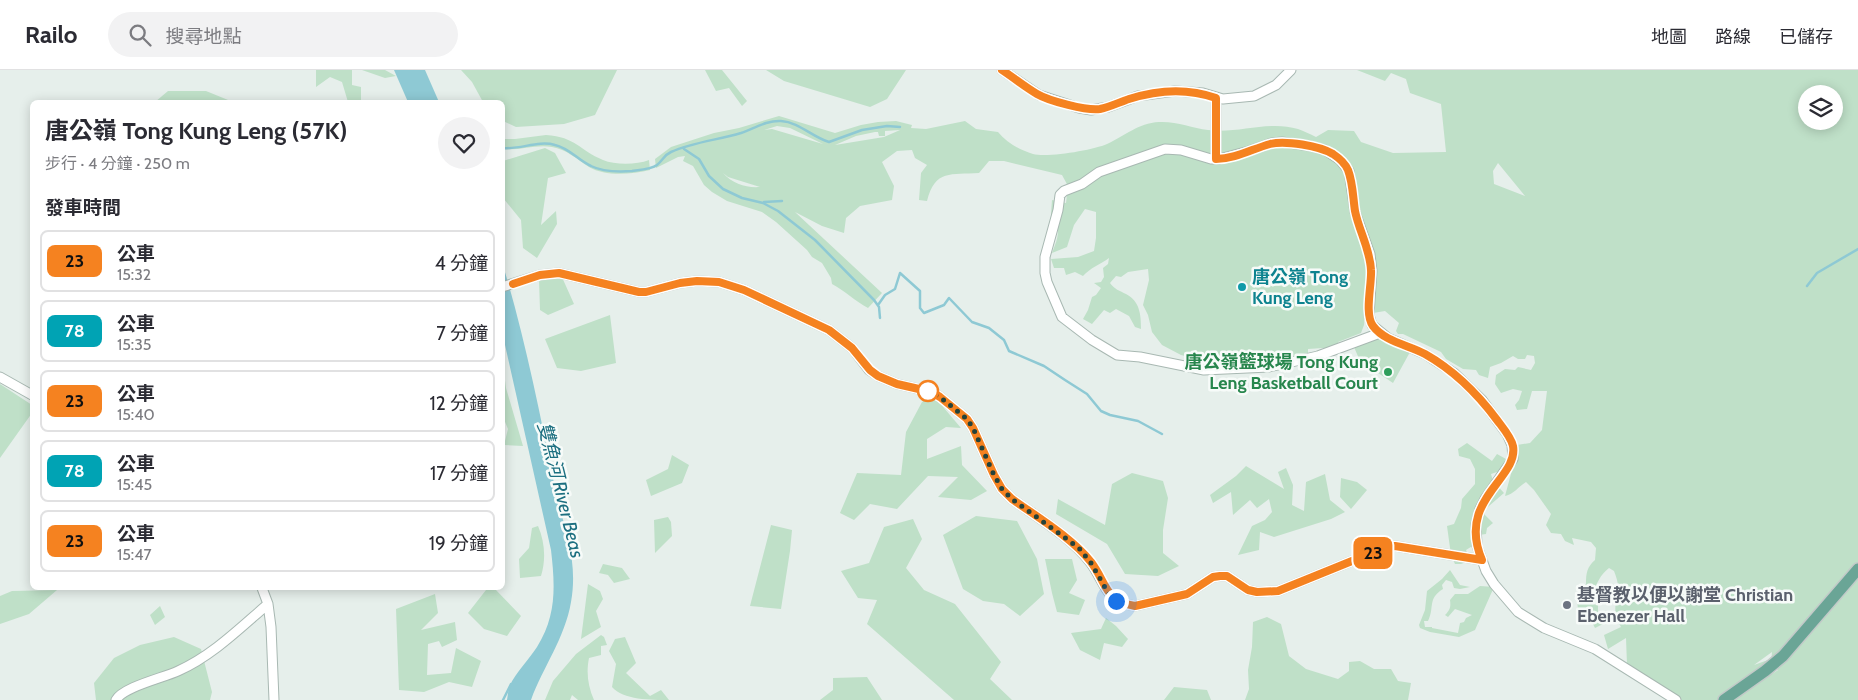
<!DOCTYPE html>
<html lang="zh-TW">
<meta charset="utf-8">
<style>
body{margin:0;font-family:Cabin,"Noto Sans TC",sans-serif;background:#f2f2f3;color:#2b2b33;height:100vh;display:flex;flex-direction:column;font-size:19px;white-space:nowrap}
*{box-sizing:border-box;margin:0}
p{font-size:16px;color:#7c7c81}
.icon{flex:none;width:28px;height:28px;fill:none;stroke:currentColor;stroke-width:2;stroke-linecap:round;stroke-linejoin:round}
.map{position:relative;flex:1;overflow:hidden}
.side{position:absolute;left:30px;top:30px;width:475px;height:490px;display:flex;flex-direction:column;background:#fff;border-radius:8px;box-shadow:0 2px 12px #0003}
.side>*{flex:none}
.badge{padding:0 10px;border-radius:8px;font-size:18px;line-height:32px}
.tools{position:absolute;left:1798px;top:15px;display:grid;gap:10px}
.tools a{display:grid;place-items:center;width:45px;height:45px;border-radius:50%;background:#fff;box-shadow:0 2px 12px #0003;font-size:25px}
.you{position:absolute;width:25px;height:25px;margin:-12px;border:4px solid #fff;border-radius:50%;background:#1a73e8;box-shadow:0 0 0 8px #1a73e833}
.map>.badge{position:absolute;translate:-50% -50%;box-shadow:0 0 0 2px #fff}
h2{padding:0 15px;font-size:19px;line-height:45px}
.round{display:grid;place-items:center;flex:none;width:52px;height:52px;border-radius:26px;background:#f2f2f3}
.overview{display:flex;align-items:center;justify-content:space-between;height:85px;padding:0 15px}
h1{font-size:24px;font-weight:700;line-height:38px}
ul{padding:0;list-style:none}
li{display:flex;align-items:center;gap:15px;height:62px;margin:0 10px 8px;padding:0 5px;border:2px solid #e1e1e2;border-radius:8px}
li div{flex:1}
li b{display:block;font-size:19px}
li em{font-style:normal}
li .badge{min-width:55px;font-weight:700;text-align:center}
header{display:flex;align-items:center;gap:30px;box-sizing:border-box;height:70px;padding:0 25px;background:#fff;border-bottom:1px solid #e1e1e2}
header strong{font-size:24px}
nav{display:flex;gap:28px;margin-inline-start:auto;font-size:18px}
.search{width:350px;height:45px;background:#f2f2f3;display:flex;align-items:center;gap:12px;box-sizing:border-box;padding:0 18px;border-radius:28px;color:#7c7c81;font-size:19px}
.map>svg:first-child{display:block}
</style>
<header>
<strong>Railo</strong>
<div class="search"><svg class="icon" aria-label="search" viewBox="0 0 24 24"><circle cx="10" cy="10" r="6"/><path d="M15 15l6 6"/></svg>搜尋地點</div>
<nav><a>地圖</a><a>路線</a><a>已儲存</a></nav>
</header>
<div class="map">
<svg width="1858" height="630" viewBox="0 0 1858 630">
<rect width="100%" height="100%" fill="#e6efeb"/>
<path fill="#bfe0c8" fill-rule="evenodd" d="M316 0H352V15L361 17V32H348L342 12 330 7 316 17Z
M362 0H385L396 6 385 8Z
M461 0H617L595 45 564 54 516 57 503 51 502 32H483L472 12Z
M705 0H722L747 31 742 36 729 18 716 21Z
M766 0H906L887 29 870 37 784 11Z
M1357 0H1858V630H1669L1627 595 1626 568 1608 579 1604 565 1621 557C1611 539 1617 535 1618 517 1618 512 1616 506 1614 501L1609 498C1600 505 1597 513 1593 523L1589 525 1586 533 1598 535V548L1603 554 1595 558 1587 542 1580 547C1576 535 1576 522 1586 514 1586 503 1587 497 1595 490L1596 478 1591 472 1572 468 1574 475 1565 471 1561 464 1551 463 1546 455 1551 444 1534 420 1526 412C1518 417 1514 424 1505 426L1512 400H1503L1491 404 1493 411 1504 423 1482 442 1493 453 1487 458 1486 464 1479 465 1474 475 1466 480 1468 486 1471 490 1461 494H1455L1451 485 1447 456 1454 454 1461 438 1462 429 1475 414V399L1470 389 1459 386 1458 379 1467 373 1492 391 1497 384 1506 389 1517 375 1530 373 1542 360 1547 321H1532L1527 339 1517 340 1515 335 1519 330 1522 321 1513 319 1501 323 1495 314 1496 305 1505 299 1515 300 1518 297 1531 300 1535 293 1534 286 1527 285 1525 289H1518L1513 286 1501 293 1490 297 1488 308 1479 305 1476 300 1463 299 1446 289 1441 282 1403 264H1398L1396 261 1399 253 1385 241 1373 243 1366 235 1364 255 1361 263 1338 272 1340 277 1331 283 1323 278 1308 279V283L1262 296 1221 300 1214 293 1181 285 1162 275 1152 262 1148 245 1143 235 1149 210 1148 199 1128 202 1121 207 1116 206 1110 213C1114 219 1120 221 1126 224 1140 231 1141 245 1141 259L1135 257 1129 246 1116 239 1110 243 1104 240 1092 254 1083 249 1088 240 1092 227 1096 225 1101 218 1094 213 1101 212 1104 207 1103 198 1108 194 1109 188C1101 194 1090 198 1083 206L1075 202 1066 205 1064 198H1054L1051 189 1078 187 1094 181 1096 168V142L1085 139 1074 155 1067 177 1052 183C1058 168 1062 158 1051 144L1052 130 1066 133 1068 116 1062 105 1004 91H989L979 103C951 105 935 99 927 131L919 130 921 103 927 95 915 88 912 80 897 81 882 92 894 116 892 130 860 136 846 148 844 163 822 156 795 142 882 223 868 238C855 231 845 221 832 214L831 208 822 193 812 187 807 180 776 152 762 142 727 131 712 122 704 115 693 96 683 91 685 86 678 87 656 98 655 89 671 77 714 63 739 58 779 46 835 63 861 55 878 52 896 51 912 55 911 58 926 59 965 51 976 59 998 62C1007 73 1020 80 1033 84 1048 88 1093 80 1107 74 1125 66 1138 53 1159 52 1176 51 1192 58 1208 60 1238 64 1269 50 1298 59 1304 61 1310 64 1316 67L1328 60 1354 61 1361 72 1393 83 1446 82 1441 34 1410 23 1406 9 1391 3 1385 11ZM1806 24H1834V51H1806ZM777 56 790 58 823 74 772 59 764 60ZM900 60 884 67 835 75 856 66 875 62H878L879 66H885V61ZM1498 93 1525 126 1494 114 1493 101ZM723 103 728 107 760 117C746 118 733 114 723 103ZM1772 582 1771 593 1778 600 1772 604 1768 590 1754 595Z
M168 21H206L233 32H155Z
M546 65C576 67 579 80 603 90 615 95 636 95 649 90L650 100C632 104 606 107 589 97 578 90 566 79 552 77 536 74 519 81 503 79V69H515Z
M545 78 555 83 566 103 548 108 541 155 556 141 557 154 537 188 523 178 521 150 503 128V91Z
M561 205 574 234 548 245 540 240 539 210Z
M610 245 616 293 581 301 557 298 545 269Z
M1372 269 1383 270 1410 282 1393 313 1360 291 1354 277Z
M503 303H504L506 318 523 376 504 375 508 359 503 347Z
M0 314 32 335V343L0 388Z
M933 325 961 358 946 357 927 369V389L961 376 962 395 987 421 971 430 938 427 958 407 928 406 897 439 870 434 854 450 840 443 857 403 901 405 906 362 922 332Z
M672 385 689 395 682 413 651 426 646 410 668 399Z
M1246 396 1284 419 1278 402 1286 398 1293 415 1292 435 1304 441 1306 412 1325 404 1330 430 1345 442 1331 449 1274 467 1260 462 1259 480 1238 485 1252 456 1265 450 1272 442 1269 429 1257 438 1250 430 1233 445 1231 422 1213 433 1210 425 1236 406Z
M1132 403 1163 411 1168 428 1163 460V483L1179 496 1158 506 1125 504 1107 474 1056 444 1058 429 1105 455 1112 414Z
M1341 408 1357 412 1367 420 1351 439 1340 427Z
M976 446 1017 451 1037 489 1044 524 1020 546 1004 534 983 531 963 519 943 465Z
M668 447 671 452 672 466 655 483 654 450Z
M913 449 922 469 906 498 924 520 955 534 1001 592 990 609 1012 630H954L867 554 877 530 858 528 841 501 869 493 884 457Z
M771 455 792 460 790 481 781 539 750 536Z
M538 456C545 472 546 490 541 506L520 508 519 489 529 478 532 458Z
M1045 489H1072L1077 510 1069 523 1085 530 1079 545 1057 542 1052 523Z
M603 494 622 498 630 509 614 513 608 505 599 503Z
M1450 500 1460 515 1470 517 1460 519 1454 518 1452 512 1446 510 1442 515 1443 519C1427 529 1435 537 1428 551H1424L1425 557H1432V558L1458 563 1460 553 1464 552 1466 548 1472 545 1455 539 1448 547 1445 545C1450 540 1451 537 1450 530L1455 524H1468L1480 516 1494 517 1475 560 1459 567 1430 562 1420 558 1419 555 1425 540 1427 521 1442 509Z
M588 514 600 521 603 529 596 541 601 557 581 569Z
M494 518 521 546 507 566 484 559 468 543 486 520Z
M57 520 29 544 0 554V526L12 521Z
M435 524 438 543 421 560 455 552 457 570 442 577 439 571 428 574 427 605 451 603 456 578 481 591 472 617 449 612 424 622 399 620 396 539Z
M160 536 165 547 155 555 150 545Z
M1267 547 1281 554 1289 586 1306 599 1338 609 1349 601V592L1360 591 1374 599H1391L1398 611 1411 613 1408 630H1245L1249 619 1248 600 1252 577 1253 552Z
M1106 548 1116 556 1128 569 1122 577 1104 573 1100 590 1080 580 1071 563 1101 559Z
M601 565 604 567 607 575 601 576V585L589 588C586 603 588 616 594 630H578L572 625 570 630H545L553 611 576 584Z
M174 567 201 579 212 622 210 630H96L94 613 114 588 140 575Z
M625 567 636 593 626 603 650 626 661 620 669 630C651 630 623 630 612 617L616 594 609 581 615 569Z
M867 607 882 630H820L833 620V608Z
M1174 617 1207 620 1211 630H1164Z"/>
<path fill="#8ec9d4" d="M394 0H425L439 32H408Z
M502 192C524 264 539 339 554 413 562 455 579 487 571 532 565 568 543 597 531 630H507C508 625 508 619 510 615 515 604 530 588 537 577 557 545 555 515 551 480L503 266Z"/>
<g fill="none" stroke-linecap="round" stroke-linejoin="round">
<path stroke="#8ec9d4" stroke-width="2.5" d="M502 78C520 80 538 70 555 75 569 78 578 90 591 96 603 102 618 102 632 101 639 100 652 99 657 95 663 90 664 85 671 82 693 72 718 70 741 63 753 59 767 50 781 51 799 52 812 67 829 72L862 60 887 56 900 57
M684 79 699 89 709 106 723 119 742 128 763 133 778 141 815 170 874 230 879 237 880 248
M764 132 782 131
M1807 216 1817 203 1858 179
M878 235 885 225 895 219 900 203 920 221V238L924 243 944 235 949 228 972 252 989 258 1004 270 1009 281 1044 296 1065 310 1087 324 1101 341 1110 345 1138 351 1162 364
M503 630 511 614"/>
<defs>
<path id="minor" d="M1002 0 1039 25 1079 38 1091 40 1108 37 1138 26 1175 21 1203 23 1223 29 1254 26 1276 15 1291 0
M1216 89V28
M502 217 540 205 559 203 639 222H646L680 213 697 211 719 212 744 220 829 260 852 278 869 300 878 306 897 314 932 322 940 327 967 349 973 358 994 405 1002 419 1012 429C1037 447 1071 467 1090 492 1106 513 1104 531 1135 536L1187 524 1213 507 1220 506H1227L1248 520 1257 522 1278 521 1384 478 1395 476 1482 490
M1380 263 1318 286 1269 297 1204 300 1140 287 1117 285 1092 270 1062 247 1047 212 1045 203V187L1058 140 1060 125 1064 121 1082 114 1099 102 1165 79 1181 80 1211 89H1219L1249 81 1272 73 1282 72 1310 76 1325 80 1340 90 1349 101 1355 142 1370 184 1372 201 1369 245 1372 255 1388 268 1425 284 1454 303 1482 330 1507 364 1512 375 1513 389 1485 429 1480 439 1476 454 1477 476 1486 501 1494 514 1518 542 1544 558 1595 579 1676 630
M0 307 32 325
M262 518 268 534 271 557 274 630
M116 630C123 617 163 608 178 601 212 586 240 558 268 534"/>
<path id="major" d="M1724 630 1765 601 1783 586 1858 499"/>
</defs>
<use href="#minor" stroke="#a8b8b2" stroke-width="11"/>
<use href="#major" stroke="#c2cac8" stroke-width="14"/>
<use href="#minor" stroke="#fff" stroke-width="9"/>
<use href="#major" stroke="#6aa596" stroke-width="11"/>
</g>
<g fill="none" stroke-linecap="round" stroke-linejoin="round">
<defs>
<path id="line" d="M513 214 540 205 559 203 639 222H646L680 213 697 211 719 212 744 220 829 260 852 278 870 300 878 306 897 314 932 322 940 327 967 349 973 358 994 405 1002 419 1012 429C1037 447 1071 467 1091 492 1107 513 1104 531 1135 536L1187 524 1213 507 1220 506H1227L1248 520 1257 522 1278 521 1384 478 1395 476 1482 490C1456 429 1519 409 1513 376 1511 367 1503 358 1497 350 1477 323 1455 301 1425 284 1409 275 1385 272 1373 256 1364 244 1372 214 1371 200 1370 179 1359 161 1355 141 1353 128 1353 113 1348 100 1345 93 1339 88 1333 84 1320 76 1285 70 1270 74 1252 79 1235 89 1216 89V28C1188 18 1157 20 1129 29 1120 32 1110 37 1100 39 1087 41 1049 31 1037 24 1025 17 1014 8 1002 0"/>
</defs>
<use href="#line" stroke="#fff" stroke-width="11"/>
<use href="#line" stroke="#f58220" stroke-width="8"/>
<path stroke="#24423a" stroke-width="5" stroke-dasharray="0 9" d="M928 321 940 327 967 349 973 358 994 405 1002 419 1012 429 1079 478 1091 493 1110 526 1116 531"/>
</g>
<circle fill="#0f9aa8" stroke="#f7fbf9" stroke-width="2" cx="1242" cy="217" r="5"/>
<circle fill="#2e9e5b" stroke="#f7fbf9" stroke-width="2" cx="1388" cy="302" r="5"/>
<circle fill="#fff" stroke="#f58220" stroke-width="2.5" cx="928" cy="321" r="10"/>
<circle fill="#6b7280" stroke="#f7fbf9" stroke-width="2" cx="1567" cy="535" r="5"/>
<g text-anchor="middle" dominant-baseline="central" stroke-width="5" stroke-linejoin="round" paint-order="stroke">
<g font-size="18" font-weight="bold" fill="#0d838f" stroke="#f7fbf9" text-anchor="start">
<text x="1252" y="207">唐公嶺 Tong<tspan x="1252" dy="21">Kung Leng</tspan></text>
</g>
<g font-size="18" font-weight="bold" fill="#27864d" stroke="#f7fbf9" text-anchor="end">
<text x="1378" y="292">唐公嶺籃球場 Tong Kung<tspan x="1378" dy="21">Leng Basketball Court</tspan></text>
</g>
<g font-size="18" font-weight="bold" fill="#5b616d" stroke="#f7fbf9" text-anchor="start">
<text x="1577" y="525">基督教以便以謝堂 Christian<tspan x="1577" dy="21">Ebenezer Hall</tspan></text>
</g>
<g font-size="19" font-style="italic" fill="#1c6f80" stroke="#f7fbf9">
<text transform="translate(561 420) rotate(76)">雙魚河 River Beas</text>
</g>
</g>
</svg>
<div class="tools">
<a><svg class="icon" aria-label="layers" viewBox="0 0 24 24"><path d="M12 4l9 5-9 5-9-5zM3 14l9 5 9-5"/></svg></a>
</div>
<div class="you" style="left:1116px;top:531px"></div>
<b class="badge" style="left:1373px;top:483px;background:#f58220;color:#111">23</b>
<section class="side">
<div class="overview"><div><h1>唐公嶺 Tong Kung Leng (57K)</h1><p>步行 · 4 分鐘 · 250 m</p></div><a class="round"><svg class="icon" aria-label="heart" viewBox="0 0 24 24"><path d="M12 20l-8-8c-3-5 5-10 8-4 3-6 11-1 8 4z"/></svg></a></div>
<h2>發車時間</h2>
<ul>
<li><span class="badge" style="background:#f58220;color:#111">23</span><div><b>公車</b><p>15:32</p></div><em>4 分鐘</em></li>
<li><span class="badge" style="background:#00a3b4;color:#fff">78</span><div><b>公車</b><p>15:35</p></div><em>7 分鐘</em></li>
<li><span class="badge" style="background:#f58220;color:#111">23</span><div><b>公車</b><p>15:40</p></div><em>12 分鐘</em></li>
<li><span class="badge" style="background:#00a3b4;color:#fff">78</span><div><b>公車</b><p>15:45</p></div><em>17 分鐘</em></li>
<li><span class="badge" style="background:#f58220;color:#111">23</span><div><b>公車</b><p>15:47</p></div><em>19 分鐘</em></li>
</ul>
</section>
</div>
